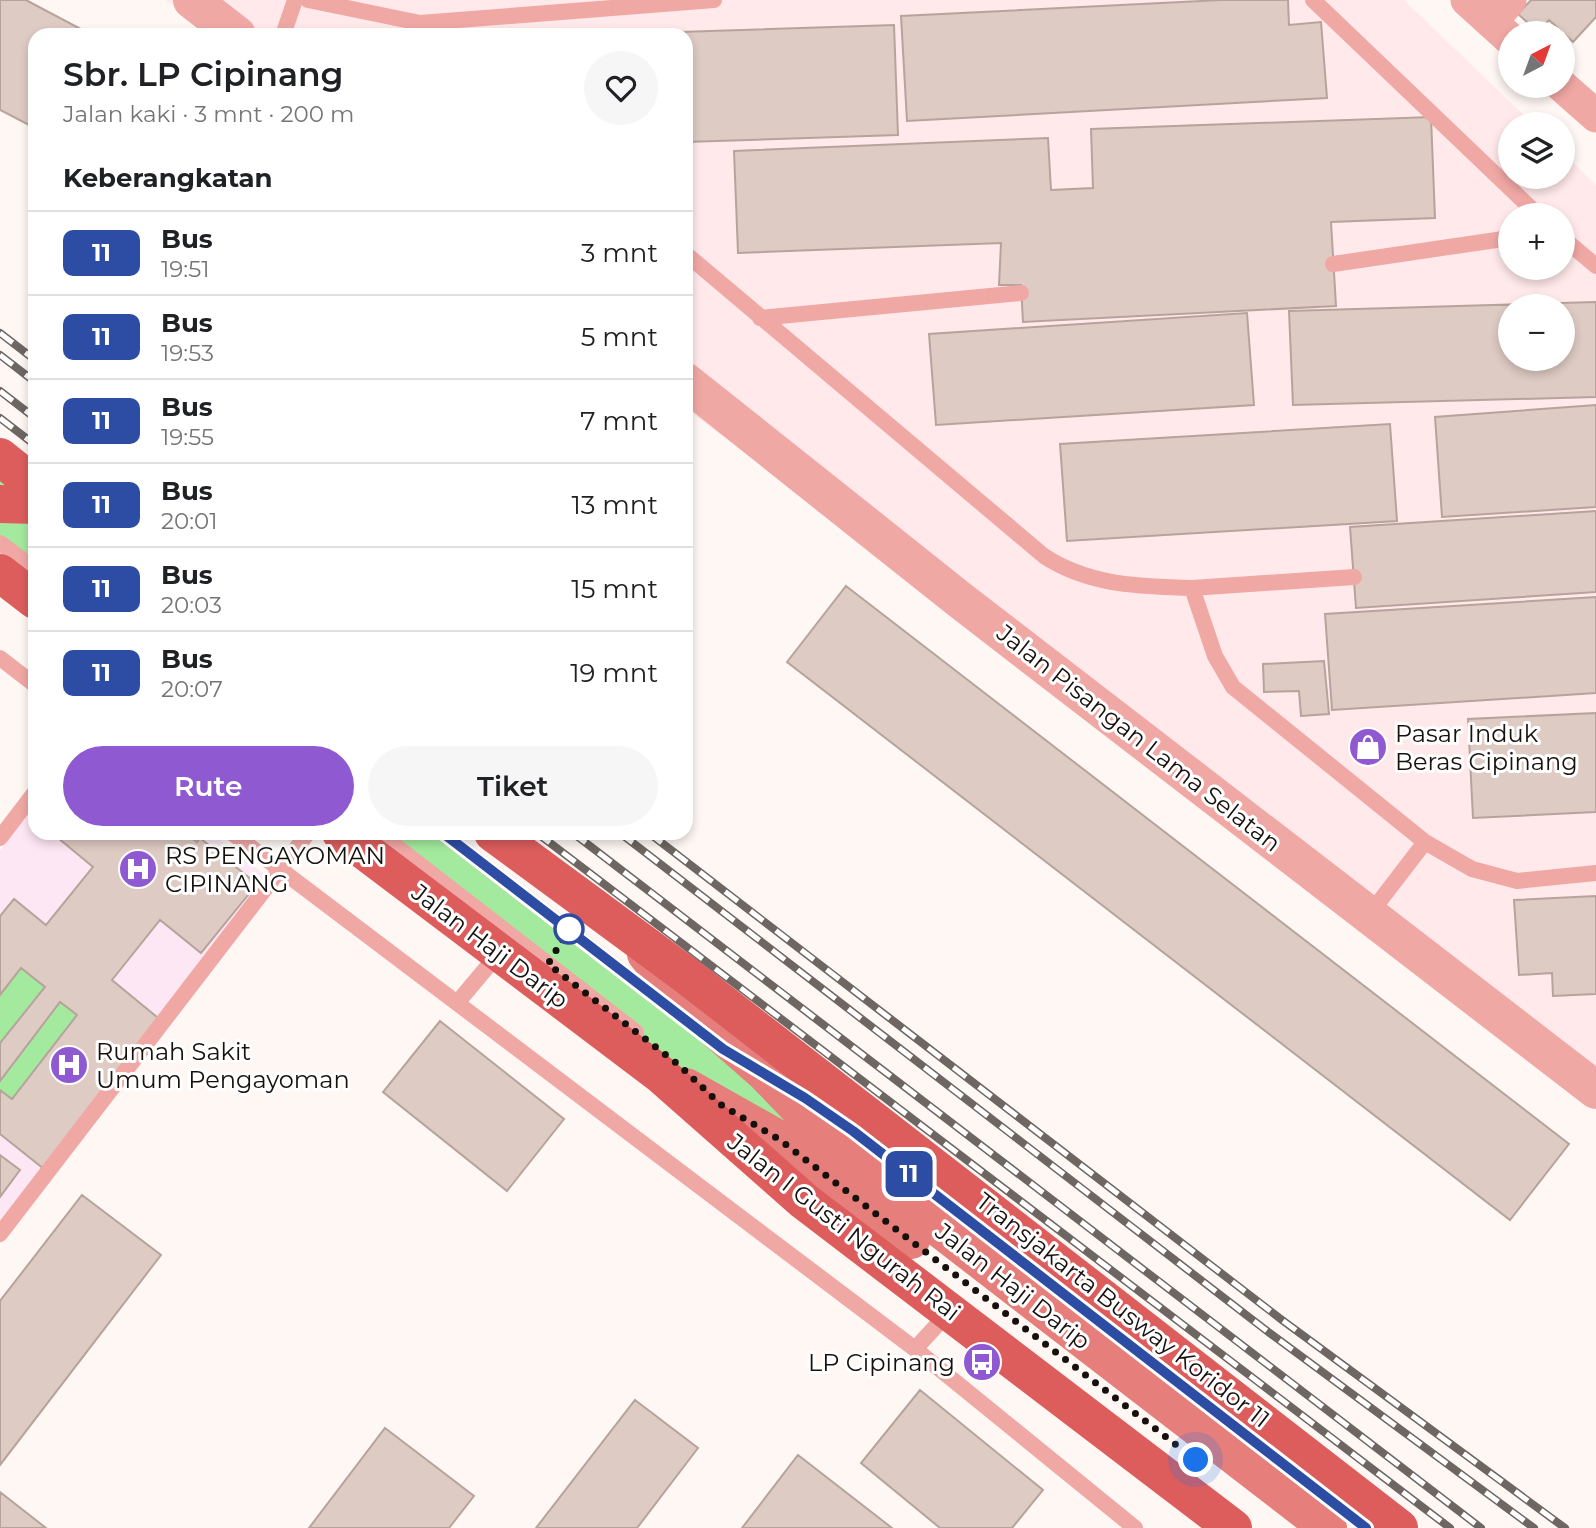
<!DOCTYPE html>
<html lang="id">
<meta charset="utf-8">
<style>
body{margin:0;font-family:Montserrat,sans-serif;background:#f6f6f6;color:#202124;height:100vh;display:flex;flex-direction:column;font-size:26px;white-space:nowrap}
*{box-sizing:border-box;margin:0}
p{font-size:23px;color:#757577}
.icon{flex:none;width:38px;height:38px;fill:none;stroke:currentColor;stroke-width:2;stroke-linecap:round;stroke-linejoin:round}
.map{position:relative;flex:1;overflow:hidden}
.panel{position:absolute;left:28px;top:28px;width:665px;height:812px;display:flex;flex-direction:column;background:#fff;border-radius:21px;box-shadow:0 4px 10px #0003}
.panel>*{flex:none}
.badge{padding:0 14px;border-radius:10px;font-size:24px;line-height:46px}
.needle{width:46px;rotate:41deg}
.fabs{position:absolute;left:1498px;top:21px;display:grid;gap:14px}
.fabs a{display:grid;place-items:center;width:77px;height:77px;border-radius:50%;background:#fff;box-shadow:0 4px 10px #0003;font-size:35px}
.you{position:absolute;width:35px;height:35px;margin:-18px;border:5px solid #fff;border-radius:50%;background:#1a73e8;box-shadow:0 0 0 10px #1a73e833}
.map>.badge{position:absolute;translate:-50% -50%;box-shadow:0 0 0 4px #fff}
h2{padding:0 35px;font-size:26px;line-height:63px}
.round{display:grid;place-items:center;flex:none;width:74px;height:74px;border-radius:37px;background:#f6f6f6}
.summary{display:flex;align-items:center;justify-content:space-between;height:119px;padding:0 35px}
h1{font-size:33px;font-weight:600;line-height:52px}
.primary-button{display:flex;gap:14px;margin-top:auto;padding:14px 35px}
.primary-button a{flex:1;height:80px;border-radius:42px;background:#8e59d1;color:#fff;font-size:28px;font-weight:600;line-height:80px;text-align:center}
.primary-button a+a{background:#f6f6f6;color:#202124}
ul{padding:0;list-style:none}
li{display:flex;align-items:center;gap:21px;height:84px;padding:0 35px;border-top:2px solid #e0e0e0}
li div{flex:1}
li b{display:block;font-size:26px}
li em{font-style:normal}
li .badge{min-width:77px;font-weight:700;text-align:center}
.map>svg:first-child{display:block}
</style>
<div class="map">
<svg width="1596" height="1528" viewBox="0 0 1596 1528">
<rect width="100%" height="100%" fill="#fff7f3"/>
<path fill="#ffe9ea" fill-rule="evenodd" d="M166 0H1404L1533 124H1510V177H1563V153L1596 185V1085L686 409V35H210ZM1510 215H1563V268H1510ZM1510 306H1563V359H1510Z"/>
<path fill="#fee7f4" d="M35 805V833H211L278 885 0 1244V851Z"/>
<path fill="#a4ea9e" d="M0 460 35 524V570L0 543Z
M379 833H442L723 1049 807 1138 720 1104Z
M21 968 45 987 0 1043V995Z
M60 1002 77 1015 12 1099 0 1090V1081Z"/>
<path fill="#decbc3" stroke="#b6a49c" stroke-width="2" fill-rule="evenodd" d="M0 0H26L92 35H35V128L0 110Z
M1221 0H1288L1289 25 1321 22 1327 98 907 121 901 16Z
M1531 0H1596V17L1573 42 1549 20 1538 32 1518 14Z
M894 25 898 135 686 142V35H588Z
M1431 117 1435 218 1331 222 1336 306 1023 322 1021 285H999L1001 243 738 253 734 151 1048 138 1051 190 1093 188 1091 129Z
M1596 302V397L1293 405 1289 311ZM1510 306H1563V359H1510Z
M1247 313 1254 405 936 425 929 334Z
M1596 405V507L1442 517 1435 417Z
M1390 424 1397 521 1067 541 1060 444Z
M1596 511V592L1356 608 1350 527Z
M846 586 1569 1144 1510 1220 787 662Z
M1596 597V693L1332 710 1325 614Z
M1324 661 1329 714 1301 716 1299 691 1264 692 1263 664Z
M1596 713V812L1473 818 1468 719Z
M52 833H185L197 842 200 838 257 884 201 953 160 920 112 980 163 1022 44 1169 0 1134V1090L12 1099 77 1015 60 1002 0 1081V1043L45 987 21 968 0 995V916L14 899 46 925 93 867Z
M1596 896V994L1553 996 1552 973 1519 975 1514 900Z
M440 1021 564 1119 507 1191 383 1092Z
M0 1155 20 1170 0 1197Z
M82 1195 161 1255 0 1465V1301Z
M920 1390 1043 1490 1012 1528H940L861 1463Z
M635 1400 698 1448 637 1528H536Z
M385 1428 474 1496 449 1528H309Z
M798 1455 892 1528H742Z
M0 1492 46 1528H0Z"/>
<g fill="none" stroke-linecap="round" stroke-linejoin="round">
<path stroke="#f0a8a5" stroke-width="16" d="M308 0 420 23 714 0
M1313 0 1538 215
M283 35 295 0
M1563 238 1596 266
M686 254 1044 556C1090 586 1139 586 1192 588L1215 656 1233 687 1425 842 1472 869 1517 881 1596 873
M1333 264 1510 238
M760 318 1021 293
M0 543 35 569
M1192 588 1354 577
M0 658 35 685
M232 833 915 1349 1135 1528
M379 833 636 1032
M443 833 674 1011
M0 838 35 792
M1369 915 1425 842
M457 1003 499 953
M820 1108 962 1214 1366 1528
M0 1234 308 833
M915 1349 949 1312"/>
<path stroke="#f0a8a5" stroke-width="33" d="M1467 0 1510 39
M1491 22 1510 0
M1562 86 1596 116"/>
<path stroke="#f0a8a5" stroke-width="38" d="M192 0 237 35
M686 382 960 600 1596 1090"/>
<path stroke="#e67e7b" stroke-width="38" d="M646 954 689 1006 765 1073 843 1154 1328 1528
M686 1087 780 1140 911 1240"/>
<path stroke="#dd5d5d" stroke-width="38" d="M0 457 35 485
M0 504 35 505
M0 573 35 600
M341 833 660 1074 804 1201 1233 1528
M493 833 686 975 1399 1528"/>
<defs>
<path id="rail" d="M0 333 35 360
M0 355 35 382
M0 391 35 418
M0 418 35 445
M537 833 1450 1528
M573 833 1481 1528
M620 833 1271 1334 1534 1528
M649 833 1282 1320 1565 1528"/>
</defs>
<use href="#rail" stroke="#6d6663" stroke-width="8"/>
<use href="#rail" stroke="#fff" stroke-width="5" stroke-dasharray="16" stroke-linecap="butt"/>
</g>
<g fill="none" stroke-linecap="round" stroke-linejoin="round">
<defs>
<path id="line" d="M443 833 723 1049 805 1098 853 1131 1366 1528"/>
</defs>
<use href="#line" stroke="#fff" stroke-width="16"/>
<use href="#line" stroke="#2d4ca4" stroke-width="10"/>
<path stroke="#17110e" stroke-width="7" stroke-dasharray="0 12.6" d="M569 929 548 964 679 1065 720 1104 780 1140 1196 1460"/>
</g>
<defs>
<symbol id="shop-disc" viewBox="-11 -11 22 22"><circle r="9.5" fill="#8e59d1" stroke="#fff"/><path d="M-5-2.5h2.3a2.7 3.5 0 0 1 5.4 0H5L5.5 6h-11ZM-1.5-2.5h3a1.5 2.3 0 0 0-3 0Z" fill="#fff"/></symbol>
<symbol id="hospital-disc" viewBox="-11 -11 22 22"><circle r="9.5" fill="#8e59d1" stroke="#fff"/><path d="M-5-5h3v3.5h4V-5h3V5h-3V1.5h-4V5h-3Z" fill="#fff"/></symbol>
<symbol id="bus-disc" viewBox="-11 -11 22 22"><circle r="9.5" fill="#8e59d1" stroke="#fff"/><path d="M-5-6H5V4H4V6H2V4H-2V6H-4V4H-5ZM-3.5-4V0h7V-4ZM-3.5 1.2v1.5H-2V1.2ZM2 1.2v1.5H3.5V1.2Z" fill="#fff"/></symbol>
</defs>
<g fill-rule="evenodd">
<use href="#shop-disc" x="1346" y="725" width="44" height="44"/>
<use href="#hospital-disc" x="116" y="847" width="44" height="44"/>
<use href="#hospital-disc" x="47" y="1043" width="44" height="44"/>
<use href="#bus-disc" x="960" y="1340" width="44" height="44"/>
</g>
<circle fill="#fff" stroke="#2d4ca4" stroke-width="3.5" cx="569" cy="929" r="14"/>
<g text-anchor="middle" dominant-baseline="central" stroke-width="6" stroke-linejoin="round" paint-order="stroke">
<g font-size="24" fill="#17110e" stroke="#fff" text-anchor="start">
<text x="1395" y="733">Pasar Induk<tspan x="1395" dy="28">Beras Cipinang</tspan></text>
<text x="165" y="855">RS PENGAYOMAN<tspan x="165" dy="28">CIPINANG</tspan></text>
<text x="96" y="1051">Rumah Sakit<tspan x="96" dy="28">Umum Pengayoman</tspan></text>
<text x="955" y="1362" text-anchor="end">LP Cipinang</text>
</g>
<g font-size="24" fill="#17110e" stroke="#fff">
<text transform="translate(1139 738) rotate(38)">Jalan Pisangan Lama Selatan</text>
<text transform="translate(490 946) rotate(37)">Jalan Haji Darip</text>
<text transform="translate(844 1227) rotate(38)">Jalan I Gusti Ngurah Rai</text>
<text transform="translate(1013 1286) rotate(38)">Jalan Haji Darip</text>
<text transform="translate(1123 1310) rotate(38)">Transjakarta Busway Koridor 11</text>
</g>
</g>
</svg>
<div class="fabs">
<a><svg class="needle" viewBox="-14 -14 28 28"><path d="M0-13l5 13h-10z" fill="#e53935"/><path d="M0 13l5-13h-10z" fill="#757577"/></svg></a>
<a><svg class="icon" aria-label="layers" viewBox="0 0 24 24"><path d="M12 4l9 5-9 5-9-5zM3 14l9 5 9-5"/></svg></a>
<a>+</a>
<a>−</a>
</div>
<div class="you" style="left:1196px;top:1460px"></div>
<b class="badge" style="left:909px;top:1174px;background:#2d4ca4;color:#fff">11</b>
<section class="panel">
<div class="summary"><div><h1>Sbr. LP Cipinang</h1><p>Jalan kaki · 3 mnt · 200 m</p></div><a class="round"><svg class="icon" aria-label="heart" viewBox="0 0 24 24"><path d="M12 20l-8-8c-3-5 5-10 8-4 3-6 11-1 8 4z"/></svg></a></div>
<h2>Keberangkatan</h2>
<ul>
<li><span class="badge" style="background:#2d4ca4;color:#fff">11</span><div><b>Bus</b><p>19:51</p></div><em>3 mnt</em></li>
<li><span class="badge" style="background:#2d4ca4;color:#fff">11</span><div><b>Bus</b><p>19:53</p></div><em>5 mnt</em></li>
<li><span class="badge" style="background:#2d4ca4;color:#fff">11</span><div><b>Bus</b><p>19:55</p></div><em>7 mnt</em></li>
<li><span class="badge" style="background:#2d4ca4;color:#fff">11</span><div><b>Bus</b><p>20:01</p></div><em>13 mnt</em></li>
<li><span class="badge" style="background:#2d4ca4;color:#fff">11</span><div><b>Bus</b><p>20:03</p></div><em>15 mnt</em></li>
<li><span class="badge" style="background:#2d4ca4;color:#fff">11</span><div><b>Bus</b><p>20:07</p></div><em>19 mnt</em></li>
</ul>
<div class="primary-button"><a>Rute</a><a>Tiket</a></div>
</section>
</div>
